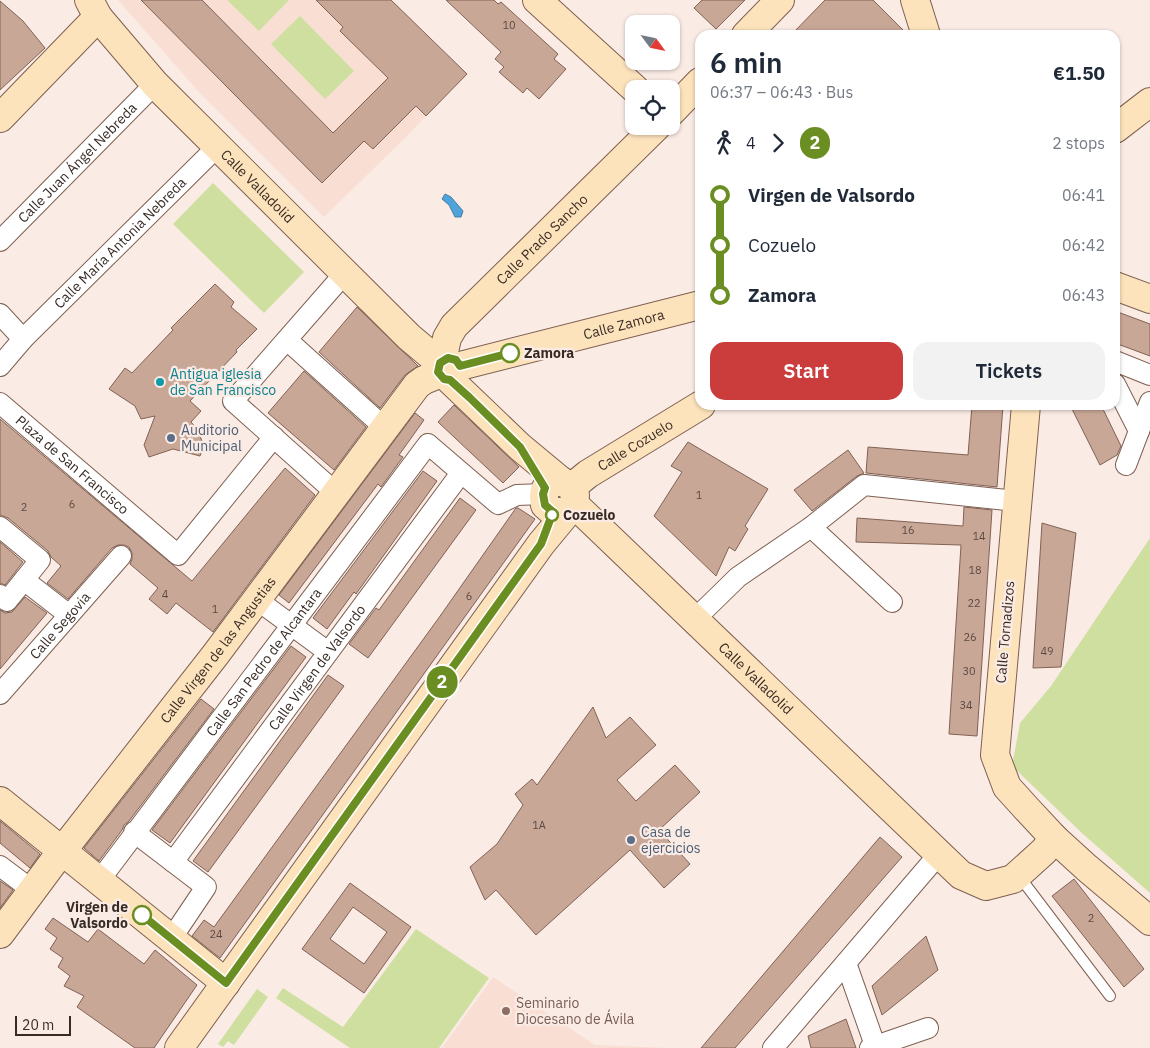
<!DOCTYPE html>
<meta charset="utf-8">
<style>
body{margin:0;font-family:"IBM Plex Sans",sans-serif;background:#f2f2f3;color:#1f2937;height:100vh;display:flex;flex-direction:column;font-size:19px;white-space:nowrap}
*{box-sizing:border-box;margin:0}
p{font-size:16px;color:#747a83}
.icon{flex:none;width:28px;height:28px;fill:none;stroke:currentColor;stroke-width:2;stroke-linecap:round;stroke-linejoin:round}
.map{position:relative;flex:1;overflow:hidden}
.drawer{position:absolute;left:695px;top:30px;width:425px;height:380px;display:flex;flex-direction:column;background:#fff;border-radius:15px;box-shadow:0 1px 4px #0004}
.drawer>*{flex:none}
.badge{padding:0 10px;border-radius:16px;font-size:18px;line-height:32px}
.needle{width:32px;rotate:123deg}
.tools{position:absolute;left:625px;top:15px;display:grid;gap:10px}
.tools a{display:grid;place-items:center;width:55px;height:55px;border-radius:10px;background:#fff;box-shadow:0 1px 4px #0004;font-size:25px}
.scale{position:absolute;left:15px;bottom:12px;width:56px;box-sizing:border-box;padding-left:5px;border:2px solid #382b25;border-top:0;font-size:14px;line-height:18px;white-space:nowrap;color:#382b25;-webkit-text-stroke:4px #faebe5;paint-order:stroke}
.map>.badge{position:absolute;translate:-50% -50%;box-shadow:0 0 0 2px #fff}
.legs{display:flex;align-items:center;gap:8px;height:55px;padding:0 15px;font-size:16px}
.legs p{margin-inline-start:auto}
.summary{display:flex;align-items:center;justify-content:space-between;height:85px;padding:0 15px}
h1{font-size:28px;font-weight:600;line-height:38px}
.action{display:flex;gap:10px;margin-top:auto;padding:10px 15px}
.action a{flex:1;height:58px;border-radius:15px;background:#cb3c3d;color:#fff;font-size:20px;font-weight:600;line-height:58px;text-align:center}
.action a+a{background:#f2f2f3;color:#1f2937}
ul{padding:0 15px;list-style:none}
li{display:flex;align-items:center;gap:18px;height:50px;font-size:19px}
li i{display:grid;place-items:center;width:8px;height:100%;margin:0 6px;background:currentColor}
li i::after{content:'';width:12px;height:12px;margin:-6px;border:4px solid;border-radius:50%;background:#fff}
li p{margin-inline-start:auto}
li:first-child i{background:linear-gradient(#0000 50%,currentColor 0)}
li:last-child i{background:linear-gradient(currentColor 50%,#0000 0)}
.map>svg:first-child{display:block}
</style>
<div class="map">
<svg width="1150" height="1048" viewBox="0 0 1150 1048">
<rect width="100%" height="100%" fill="#faebe5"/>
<path fill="#f9dfd3" d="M118 0H391L467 74 403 140 324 217 198 91Z
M493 977 595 1045 670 1048H442Z"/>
<path fill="#cedfa0" d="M227 0H289L259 31Z
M300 16 354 71 325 99 271 44Z
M213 183 304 272 264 313 173 224Z
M1150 538V893L1083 834 1012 766 1020 723 1051 686Z
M416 929 489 978 439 1048H350L276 998 283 988 343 1027Z
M257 989 268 997 234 1045 228 1041 223 1047 218 1044Z"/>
<path fill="#4da3da" stroke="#477fa4" d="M445 194 451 197 463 211 461 217H455L449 205 442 199Z"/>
<path fill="#c9a797" stroke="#816254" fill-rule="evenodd" d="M141 0H202L333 133 388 78 340 31 343 27 316 0H391L467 74 426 116 416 106 373 149 364 141 322 183Z
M446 0H494L498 4 501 2 558 54 554 59 566 69 539 99 527 88 523 93 499 72 504 67 495 59 501 52Z
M702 0H745L716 29 694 8Z
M825 0H873L908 35H791Z
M0 1 23 21 45 48 0 90Z
M215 284 234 302 231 307 257 329 236 350 237 352 190 401 201 411 191 422 197 429 204 446 200 456 173 449 149 457 144 445 155 416 141 419 135 406 109 389 125 368 132 373 173 330 171 328Z
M357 307 418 366 405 375 380 408 319 352Z
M1115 311 1150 324V356L1115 343Z
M304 371 366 427 334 470 268 413Z
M454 405 519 467 503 483 438 422Z
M972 405H1003L997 487 866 473 868 447 968 455Z
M1070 405H1101L1121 446 1117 455 1100 465Z
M415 413 424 420 399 455 403 457 381 487 378 484 289 603 279 595Z
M0 419 192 581 285 468 315 495 213 632 176 603 167 614 149 599 158 588 130 564 132 559V553L129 547 124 545H118L112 548 68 599 47 583 61 566 51 557 48 551 8 518 0 515Z
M688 442 768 489 745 526 748 529 735 551 729 547 716 576 654 516 682 472 671 466Z
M848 450 864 473 857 476 812 511 794 490Z
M423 471 437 481 356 594 354 592 327 629 313 618Z
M460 498 476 510 368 658 349 644 376 608 379 610Z
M964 507 992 510 977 736 949 734 961 545 856 542 857 518 963 526Z
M516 508H518L535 519 220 958 192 936 204 920 214 927 438 619Z
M1042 523 1076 533 1061 667 1033 668Z
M0 542 23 562 5 585 0 583Z
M25 597 47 613 0 669V610L5 613 12 612Z
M291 646 306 657 170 843 152 830Z
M328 675 344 686 208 872 193 861Z
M201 699 214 709 129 821 124 825 122 830 99 861 84 848Z
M593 707 606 738 630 717 656 745 617 780 636 801 675 765 700 792 659 830 690 864 664 888 630 850 536 935 496 890 485 900 470 867 497 844 523 805 515 794 532 779 537 785Z
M0 821 40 854 30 868 0 843Z
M880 837 902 857 735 1048H701Z
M1074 879 1144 969 1124 987 1052 896Z
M0 881 13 890 0 908Z
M350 883 411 927 364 993 302 949ZM353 907 387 932 364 964 330 939Z
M53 918 88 942 98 929 144 964 155 950 197 985 154 1048H135L77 1007 84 996 64 986 70 976 58 967 63 958 50 949 57 938 45 929Z
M926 936 938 970 882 1015 872 986Z
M846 1019 856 1048H811L808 1036Z"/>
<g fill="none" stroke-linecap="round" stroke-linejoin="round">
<defs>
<path id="lane" d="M1019 876 1110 996"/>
<g id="street">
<path id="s1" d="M0 241 155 84"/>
<path d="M0 314 23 339"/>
<path d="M287 340 385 428"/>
<path d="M1115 361 1150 375"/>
<path id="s2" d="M0 366 23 339 218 146"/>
<path d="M1115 384 1139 431"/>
<path id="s3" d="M0 403 178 555 274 437"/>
<path d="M1126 465 1150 402"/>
<path d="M336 493 233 401 345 273"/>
<path d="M0 527 40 560 24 580"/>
<path d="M811 527 892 602"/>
<path d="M0 595 7 601 24 580 69 615"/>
<path d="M256 599 328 652"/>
<path d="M695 619 738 577 811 527 864 485 1016 501"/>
<path id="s4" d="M0 694 121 556"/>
<path d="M134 832 206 887 171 939"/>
<path id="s5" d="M173 862 461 473"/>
<path d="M0 866 32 890"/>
<path id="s6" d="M99 881 428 444 498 504 517 495 543 494"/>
<path d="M846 963 876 1048"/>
<path d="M773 1048 939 854"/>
<path d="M870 1048 928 1028"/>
</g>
<g id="secondary">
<path id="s7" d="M89 0 98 17 155 84 409 337 440 363"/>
<path d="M537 0 635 89"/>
<path d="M915 0 926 35"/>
<path d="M746 35 780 0"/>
<path d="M671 112 700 82"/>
<path d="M0 118 98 17"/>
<path d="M1115 129 1150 102"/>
<path d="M1115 286 1150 299"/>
<path id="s8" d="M442 361 447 338 454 326 657 126"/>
<path id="s9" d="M460 366 700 305"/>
<path d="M450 380 520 447 561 481"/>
<path d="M1026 405 995 755 1007 787 1026 808 1054 838 1087 868 1150 921"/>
<path id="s10" d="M572 487 588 474 701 405"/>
<path id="s11" d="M574 504 961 875 986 886 1013 879 1044 851 1054 838"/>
<path d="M0 801 226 983"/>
<path id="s12" d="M0 934 55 860 216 654 417 385 424 380 439 374"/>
<path d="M179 1048 541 544 574 504 575 495 572 487 561 481C545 484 542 490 545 505L553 512H566"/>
</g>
</defs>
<use href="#lane" stroke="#7e6051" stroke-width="12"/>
<use href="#street" stroke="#7e6051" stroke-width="22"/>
<use href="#secondary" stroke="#7e6051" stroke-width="30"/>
<use href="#lane" stroke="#fff" stroke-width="10"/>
<use href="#street" stroke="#fff" stroke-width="20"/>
<use href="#secondary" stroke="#fde3bc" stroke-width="28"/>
</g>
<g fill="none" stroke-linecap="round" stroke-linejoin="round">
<defs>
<path id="line-1" d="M142 915 226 983 541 544 553 512 545 505 543 494 545 488 520 447 470 398 450 380 444 379 438 372 440 363 448 358 456 360 460 366 510 353"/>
</defs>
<use href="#line-1" stroke="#fff" stroke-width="11"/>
<use href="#line-1" stroke="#6b8e23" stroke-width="8"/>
</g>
<g fill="#fff" stroke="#6b8e23" stroke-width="2.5">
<circle cx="510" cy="353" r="9"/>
<circle cx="552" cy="515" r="6"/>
<circle cx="142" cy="915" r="9"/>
</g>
<circle fill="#0f9aa8" stroke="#faebe5" stroke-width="2" cx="160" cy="382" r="5"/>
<g fill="#5c6f8a" stroke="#faebe5" stroke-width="2">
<circle cx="171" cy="438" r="5"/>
<circle cx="631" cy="840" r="5"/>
</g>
<circle fill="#8d6e63" stroke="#faebe5" stroke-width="2" cx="506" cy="1011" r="5"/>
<g text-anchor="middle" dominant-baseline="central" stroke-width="4.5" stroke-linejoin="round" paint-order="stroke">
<g font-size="11" fill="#5c4a42">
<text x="509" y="25">10</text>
<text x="699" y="495">1</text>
<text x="72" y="504">6</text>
<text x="24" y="507">2</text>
<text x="908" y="530">16</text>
<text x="979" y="536">14</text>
<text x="975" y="570">18</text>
<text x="165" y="594">4</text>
<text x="469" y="596">6</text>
<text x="974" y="603">22</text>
<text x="215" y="609">1</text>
<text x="970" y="637">26</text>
<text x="1047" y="651">49</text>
<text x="969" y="671">30</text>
<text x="966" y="705">34</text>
<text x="539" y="825">1A</text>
<text x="1091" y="918">2</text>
<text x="216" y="934">24</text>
</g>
<g font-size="14" fill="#382b25" stroke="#faebe5">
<text stroke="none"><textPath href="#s1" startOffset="110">Calle Juan Ángel Nebreda</textPath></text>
<text stroke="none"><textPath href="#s7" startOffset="252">Calle Valladolid</textPath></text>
<text stroke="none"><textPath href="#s8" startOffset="161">Calle Prado Sancho</textPath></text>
<text stroke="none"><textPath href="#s2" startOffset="172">Calle María Antonia Nebreda</textPath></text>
<text stroke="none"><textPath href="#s9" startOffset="169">Calle Zamora</textPath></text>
<text stroke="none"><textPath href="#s10" startOffset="76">Calle Cozuelo</textPath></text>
<text stroke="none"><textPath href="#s3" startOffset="95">Plaza de San Francisco</textPath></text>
<text stroke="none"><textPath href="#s4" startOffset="91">Calle Segovia</textPath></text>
<text transform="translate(1005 632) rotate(-85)">Calle Tornadizos</text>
<text stroke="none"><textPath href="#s12" startOffset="358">Calle Virgen de las Angustias</textPath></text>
<text stroke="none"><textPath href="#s6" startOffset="274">Calle San Pedro de Alcantara</textPath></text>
<text stroke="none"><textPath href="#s5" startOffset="242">Calle Virgen de Valsordo</textPath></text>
<text stroke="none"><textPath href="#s11" startOffset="252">Calle Valladolid</textPath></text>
</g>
<g font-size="14" font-weight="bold" fill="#382b25" stroke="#faebe5" text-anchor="start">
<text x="524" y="353">Zamora</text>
<text x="563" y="515">Cozuelo</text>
<text x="128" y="907" text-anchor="end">Virgen de<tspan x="128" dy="16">Valsordo</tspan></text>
</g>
<g font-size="14" fill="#0d838f" stroke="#faebe5" text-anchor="start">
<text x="170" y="374">Antigua iglesia<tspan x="170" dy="16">de San Francisco</tspan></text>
</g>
<g font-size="14" fill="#4e5e75" stroke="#faebe5" text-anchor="start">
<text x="181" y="430">Auditorio<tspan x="181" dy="16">Municipal</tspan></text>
<text x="641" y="832">Casa de<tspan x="641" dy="16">ejercicios</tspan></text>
</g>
<g font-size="14" fill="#785e54" stroke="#faebe5" text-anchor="start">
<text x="516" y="1003">Seminario<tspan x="516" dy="16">Diocesano de Ávila</tspan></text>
</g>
</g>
</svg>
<div class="tools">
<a><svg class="needle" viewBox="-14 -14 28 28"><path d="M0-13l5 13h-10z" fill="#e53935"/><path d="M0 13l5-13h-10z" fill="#747a83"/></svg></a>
<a><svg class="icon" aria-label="locate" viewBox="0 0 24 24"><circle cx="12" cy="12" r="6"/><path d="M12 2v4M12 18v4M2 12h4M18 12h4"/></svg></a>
</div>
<div class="scale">20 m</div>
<b class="badge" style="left:442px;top:682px;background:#6b8e23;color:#fff">2</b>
<section class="drawer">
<div class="summary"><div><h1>6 min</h1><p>06:37 – 06:43 · Bus</p></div><b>€1.50</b></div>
<div class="legs"><svg class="icon" aria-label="walk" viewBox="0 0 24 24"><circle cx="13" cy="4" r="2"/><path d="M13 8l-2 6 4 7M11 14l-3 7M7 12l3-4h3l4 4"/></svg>4<svg class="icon" aria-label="forward" viewBox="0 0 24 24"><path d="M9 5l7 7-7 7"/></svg><b class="badge" style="background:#6b8e23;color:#fff">2</b><p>2 stops</p></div>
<ul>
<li><i style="color:#6b8e23"></i><b>Virgen de Valsordo</b><p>06:41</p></li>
<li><i style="color:#6b8e23"></i><span>Cozuelo</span><p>06:42</p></li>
<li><i style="color:#6b8e23"></i><b>Zamora</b><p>06:43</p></li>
</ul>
<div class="action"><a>Start</a><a>Tickets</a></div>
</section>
</div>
